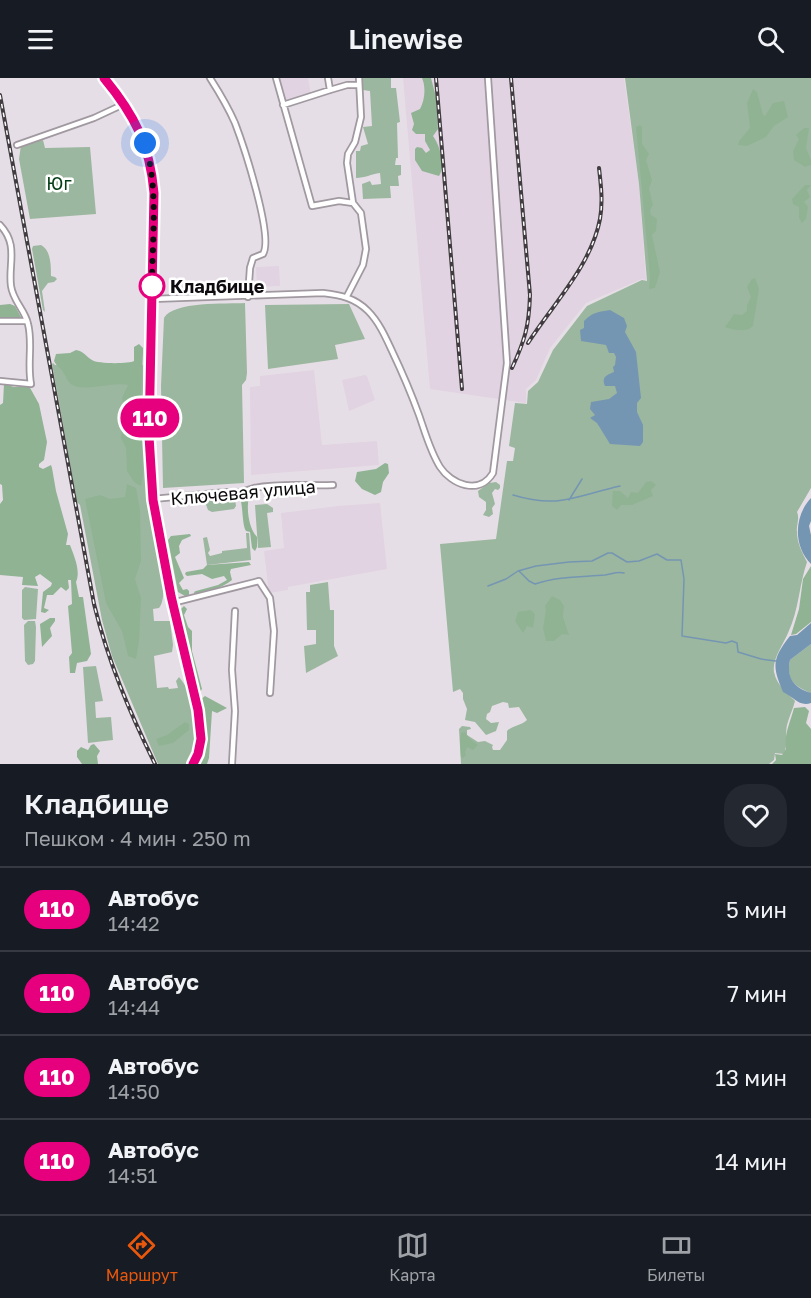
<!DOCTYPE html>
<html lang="ru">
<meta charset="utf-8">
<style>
body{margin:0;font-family:"Golos Text",sans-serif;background:#242831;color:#f1f3f6;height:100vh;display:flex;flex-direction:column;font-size:22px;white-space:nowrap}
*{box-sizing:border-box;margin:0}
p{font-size:20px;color:#9ea1a6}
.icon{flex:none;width:33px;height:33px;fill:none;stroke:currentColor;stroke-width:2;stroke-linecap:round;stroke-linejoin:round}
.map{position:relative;height:686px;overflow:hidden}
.details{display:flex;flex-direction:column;background:#171b24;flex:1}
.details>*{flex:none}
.badge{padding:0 12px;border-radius:20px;font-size:21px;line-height:39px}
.you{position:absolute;width:30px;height:30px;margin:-15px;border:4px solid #fff;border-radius:50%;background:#1a73e8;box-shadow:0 0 0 9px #1a73e833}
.map>.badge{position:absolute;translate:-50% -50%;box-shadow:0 0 0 3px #fff}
.round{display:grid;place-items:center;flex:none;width:63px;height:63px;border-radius:24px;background:#242831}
.head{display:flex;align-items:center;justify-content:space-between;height:102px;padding:0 24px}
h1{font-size:28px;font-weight:600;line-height:45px}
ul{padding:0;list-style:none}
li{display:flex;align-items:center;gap:18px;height:84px;padding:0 24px;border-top:2px solid #363941}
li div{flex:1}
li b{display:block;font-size:22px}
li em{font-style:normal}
li .badge{min-width:66px;font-weight:700;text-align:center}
header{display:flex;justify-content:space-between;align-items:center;height:78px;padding:0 24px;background:#171b24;font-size:27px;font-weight:600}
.dock{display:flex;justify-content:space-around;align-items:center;height:84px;border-top:2px solid #363941;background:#171b24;font-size:16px;color:#9ea1a6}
.dock a{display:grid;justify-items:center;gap:3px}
.dock .current{color:#ea580c}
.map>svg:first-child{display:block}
</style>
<header><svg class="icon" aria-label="menu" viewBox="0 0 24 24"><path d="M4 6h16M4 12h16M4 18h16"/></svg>Linewise<svg class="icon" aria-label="search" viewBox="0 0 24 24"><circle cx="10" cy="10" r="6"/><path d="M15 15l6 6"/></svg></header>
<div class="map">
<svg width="811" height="686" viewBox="0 0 811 686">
<rect width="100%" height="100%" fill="#e6dee6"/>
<path fill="#e1d3e1" d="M278 0H308L311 17 285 25Z
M403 0H624L639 106 646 202 642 201 586 225 550 270 536 302 526 311V325L430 311Z
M279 188 280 208 257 209 256 189Z
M314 292 322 367 377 363 379 387 251 397 250 309 260 308V298Z
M365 297 367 298 375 322 349 333 342 302Z
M380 425 387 491 288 509V512L269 515 264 473 284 470 281 435 338 428Z"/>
<path fill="#9cb79f" d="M363 0H391V10H396L400 44 397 45 398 80H396L395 87H401V97L398 98 399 108H390L391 120 363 121 362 106 370 103 372 107 381 106 380 95C371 96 365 100 356 100V73H360L361 68 368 66 363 49 372 48 370 13 363 12Z
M625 0H811V410L797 434C800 441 796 447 797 454 797 465 802 474 807 484 799 507 799 532 788 555 783 567 772 581 774 594 777 608 787 614 795 623 793 631 789 639 787 647 785 656 788 667 784 676L775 675 774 682 769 686H461L459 651 462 648 470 649 471 651 467 652V657L478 664 485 663 493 667 492 669 493 672H500L507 662V653C513 647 521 648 527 642L519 629 509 630 508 625 503 624 492 628 490 634 487 636 486 641 491 645 499 644 496 653 486 657 475 644 465 642 467 631 463 621V615L460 611 453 614 440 466 496 461 507 383H513L515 370 509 368 515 325 527 326 528 313 538 304 553 272 587 228 642 202 647 203 639 106Z
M43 62 45 70 90 69 96 136 30 141 19 81 21 67Z
M41 167C51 172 51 188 51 198L55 199 57 201 54 204 48 205 42 213 45 234 43 232 32 171 33 168Z
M245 225 247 295 246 302 242 307 244 405 163 410 161 308 164 240C173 223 227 226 245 225Z
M349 226 365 261 335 267 338 281 268 291 265 227Z
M53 285 55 287H143C144 342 142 400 153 454 157 471 170 517 159 530L153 531 154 543H170L173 567 172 574 154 578 157 610 168 609 169 611 178 610 176 603 179 599C193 615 202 647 196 668 194 674 191 680 188 686H158L112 578 102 542 80 427 77 424 52 286Z
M496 404 500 407V410L498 412 495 411 492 415 495 426 492 430 493 436 489 439 483 437 486 432V424L479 419 478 413 489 405Z
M226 416 235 421 236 428 234 431 212 434 208 432 205 424 207 419Z
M267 426 273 430V434L267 435 271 469 258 470 255 427Z
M246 455H249L251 482 207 487 203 460 207 459 210 472 208 475 210 478 222 475V473L247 470Z
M328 504 330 532H334V568L338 578 306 595 304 568 316 566V552H307L306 514H310V507Z
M25 509 38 511 36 541 24 542 22 540V512Z
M28 543H35L36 549 35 583 33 586 28 587 25 583 24 547Z
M811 566V615H810C793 607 786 602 790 582Z
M96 588 103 623 95 624 96 640 111 639 113 662 88 665 83 589Z"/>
<path fill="#90b394" d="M422 0H431L436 19 438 51 433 58C440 68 446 87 439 98L422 93 415 82V71L417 69 422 70 426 75 430 72 425 63V56H416L412 52 414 46 411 35 420 31C425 22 426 9 422 0Z
M753 11 757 14 763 37 765 38 773 25 784 23 788 39 774 48 766 59 747 68 738 67 739 63 750 50 747 25Z
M640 47 642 49V66L649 76 646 82 652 102 649 111 653 127 650 132 651 137 657 141 656 153 652 157 660 194 655 210 649 211 650 198 636 49Z
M804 50H809L806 70 811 82V87L805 89 794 82 793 73 799 61 796 57Z
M805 107H811L807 112 810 119 804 124 808 129 806 141 802 145 799 140V129L793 126 792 121Z
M755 200 759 211 753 248C747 255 733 252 725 249L734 236 742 237 747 233V227L751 219 747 209 752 201Z
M214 209H243L245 211C236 219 217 216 204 218L203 216V212H209Z
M10 226 15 228 21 239V241L0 242V227Z
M139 266 143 270V275L141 318 143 397 141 408 134 404 127 393 126 370 121 360 124 330 122 320 128 307C113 303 82 315 71 306 67 303 66 298 63 294 60 289 57 289 54 283L56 276 70 275 76 272C85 274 85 278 92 282 97 286 129 286 134 283V269Z
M4 306 14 309 29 308 39 326 47 364 44 382 39 386V389L43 391 51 387 52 390 56 413 68 456 66 467H70C74 478 81 493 76 504L79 519H83L91 576 87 583 77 585 75 595H70L69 579 72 575 68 528 72 526 71 502H68L69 510 66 513 61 509 53 517H47L44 530 49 532 45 535 41 534 43 514 51 508 52 505 40 496 35 499 38 508 22 507 23 499 0 497V426L3 422 2 407 0 406V327L3 325Z
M385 385 388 386 389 395 383 404 381 414 375 417 362 411 355 403 357 394 376 391Z
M651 403 656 407 651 412 653 418 632 427H621L617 432 612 428 613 413H620L628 420 631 414 638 415 646 404Z
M127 406 136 410 140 432 141 483 135 501 141 520 139 564 136 581 128 578 122 553 106 525 85 421 100 417 110 421 125 419Z
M244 416H248L249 419C246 431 249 451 257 459V469L255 473 252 470 250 454 246 453C242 447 243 428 240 419Z
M190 456 191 458 182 462 179 468 180 475 175 479 184 500 179 505 183 512 187 511 189 513V517L185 518 178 514 168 462 171 458Z
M249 484 251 487 231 491 230 494 232 502C221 511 208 513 195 516L194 514 196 513 218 507 227 502 224 498 212 501 202 496 187 498 185 496 186 494 203 491 207 487Z
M811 488V544L796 556 791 557 799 531 803 501Z
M552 518 560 522 564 528 563 539 569 557 562 556 554 563H546L543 550 546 532 545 528Z
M184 528 187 531 184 537 188 549 192 553V573L202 611 200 614 197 609 181 536V531Z
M531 532 535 536 533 550 527 548 523 555 515 543 518 534Z
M50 540H55V543L50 550 52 558 42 569 40 546Z
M205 618 227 630 217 635 212 633 209 680 207 686H199C209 661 206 648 200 622Z
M805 629 809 633 806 645 811 651V686H772L776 682 775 676 782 677 786 671C784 656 790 645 794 630Z
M185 644 189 646V652L173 665 159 668 156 661 167 657Z
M465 654 469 660 478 667 473 672 467 669 465 674 466 677 463 680 461 679 460 662 461 655Z
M94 666 100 673 97 678 98 686H82L77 679V673L81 669 88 672 91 667Z"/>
<path fill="#7496b3" d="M610 232 624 240 627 248 625 254 636 274 641 320 637 325V334L643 347V364L640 368 610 366 597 345 590 340 595 337 590 331 591 324 609 321 617 315 615 308H605C601 299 607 297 614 294L613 289 615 287 616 279 614 275H609L606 267 581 263 580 252 584 250V243C593 234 598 234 610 232Z
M811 420V443L809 448 811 457V486C793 468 794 438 811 420Z
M811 545V566L790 582C786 600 794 610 811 615V625C799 629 794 619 783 614 772 588 772 581 790 558L797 557Z"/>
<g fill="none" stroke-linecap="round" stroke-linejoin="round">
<path stroke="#7496b3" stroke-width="1.5" d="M513 417C559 431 576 418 620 408
M569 422 582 401
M519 493 529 503 535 506C558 498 582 499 605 497 612 496 617 493 624 495
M488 508 506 501 518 493 536 488 569 484 592 483 608 475H612L627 484 639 483 657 476 667 482H681L684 501 682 558 726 565 732 563 737 565 738 574 761 581 776 583"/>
<defs>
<path id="minor" d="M210 0C219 14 228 29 235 45 243 66 274 159 263 176L253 180 250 190 248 219
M276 0 312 128 339 123 353 125 361 135 366 171 363 187 347 218
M328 0 330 12
M283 27 330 12 347 7H358
M17 67 94 40 124 26
M353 125 347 85 348 76 355 64 361 39 359 0
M0 147C19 167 8 186 11 208 13 223 25 232 28 246 33 265 27 286 31 306L0 303
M152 221 323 215C341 217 355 220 368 233 379 244 386 260 392 273 402 294 411 315 419 337 425 354 430 373 440 389 451 406 479 418 493 395L507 285 488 0
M0 243H27
M153 421 227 414C237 417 244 413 254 410 280 405 307 408 333 407
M172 525 259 503 270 520 274 553 270 615
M232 686 235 633 232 592 235 533"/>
<path id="primary" d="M104 0C134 36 150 67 154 115L149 358 153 421 171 518 198 632 201 661 198 676 193 686"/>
</defs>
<use href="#minor" stroke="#a099a0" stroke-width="8"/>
<use href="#primary" stroke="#8f672f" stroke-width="10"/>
<use href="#minor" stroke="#fff" stroke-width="4.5"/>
<use href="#primary" stroke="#e5c28d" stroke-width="8"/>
<defs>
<path id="rail" d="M436 0 462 311
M511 0 530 217C529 248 525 262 512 290
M0 17 94 526C108 583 129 633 155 686
M528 265C553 226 591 188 600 141 603 124 601 107 599 90"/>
</defs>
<use href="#rail" stroke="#403c40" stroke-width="4"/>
<use href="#rail" stroke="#fff" stroke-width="1.5" stroke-dasharray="4.5" stroke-linecap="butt"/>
</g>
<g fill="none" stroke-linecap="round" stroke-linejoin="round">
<defs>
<path id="line" d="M104 0C134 36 150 67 154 115L149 358 153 422 171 518 198 632 201 661 198 676 193 686"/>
</defs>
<use href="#line" stroke="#fff" stroke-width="14"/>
<use href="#line" stroke="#e6007e" stroke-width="9"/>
<path stroke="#0e0b0e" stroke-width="6" stroke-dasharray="0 10.8" d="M145 65C159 112 152 160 152 208"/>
</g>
<circle fill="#fff" stroke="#e6007e" stroke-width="3" cx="152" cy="208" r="12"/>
<g text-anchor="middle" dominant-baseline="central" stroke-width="5" stroke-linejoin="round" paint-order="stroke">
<g font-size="18" fill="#043e16" stroke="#fff">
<text x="59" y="105">Юг</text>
</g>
<g font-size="18" font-weight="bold" fill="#0e0b0e" stroke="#fff" text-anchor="start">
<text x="170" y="208">Кладбище</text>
</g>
<g font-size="18" fill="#0e0b0e" stroke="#fff">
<text transform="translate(243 414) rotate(-5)">Ключевая улица</text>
</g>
</g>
</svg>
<div class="you" style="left:145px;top:65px"></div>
<b class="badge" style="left:150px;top:340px;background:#e6007e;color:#fff">110</b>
</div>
<section class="details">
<div class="head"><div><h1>Кладбище</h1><p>Пешком · 4 мин · 250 m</p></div><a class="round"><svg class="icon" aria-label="heart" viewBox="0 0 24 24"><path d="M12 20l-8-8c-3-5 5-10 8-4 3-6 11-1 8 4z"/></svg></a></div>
<ul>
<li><span class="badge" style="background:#e6007e;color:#fff">110</span><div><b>Автобус</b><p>14:42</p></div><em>5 мин</em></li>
<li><span class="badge" style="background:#e6007e;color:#fff">110</span><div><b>Автобус</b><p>14:44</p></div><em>7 мин</em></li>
<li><span class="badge" style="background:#e6007e;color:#fff">110</span><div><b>Автобус</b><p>14:50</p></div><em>13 мин</em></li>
<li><span class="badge" style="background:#e6007e;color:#fff">110</span><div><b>Автобус</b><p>14:51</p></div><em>14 мин</em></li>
</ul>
</section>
<nav class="dock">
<a class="current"><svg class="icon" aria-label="directions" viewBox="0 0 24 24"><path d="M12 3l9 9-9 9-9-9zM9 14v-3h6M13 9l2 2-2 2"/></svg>Маршрут</a>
<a><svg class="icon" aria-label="map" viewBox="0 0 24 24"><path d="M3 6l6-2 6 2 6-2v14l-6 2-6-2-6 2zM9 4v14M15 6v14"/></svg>Карта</a>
<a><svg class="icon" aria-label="tickets" viewBox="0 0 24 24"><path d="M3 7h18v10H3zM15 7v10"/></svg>Билеты</a>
</nav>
